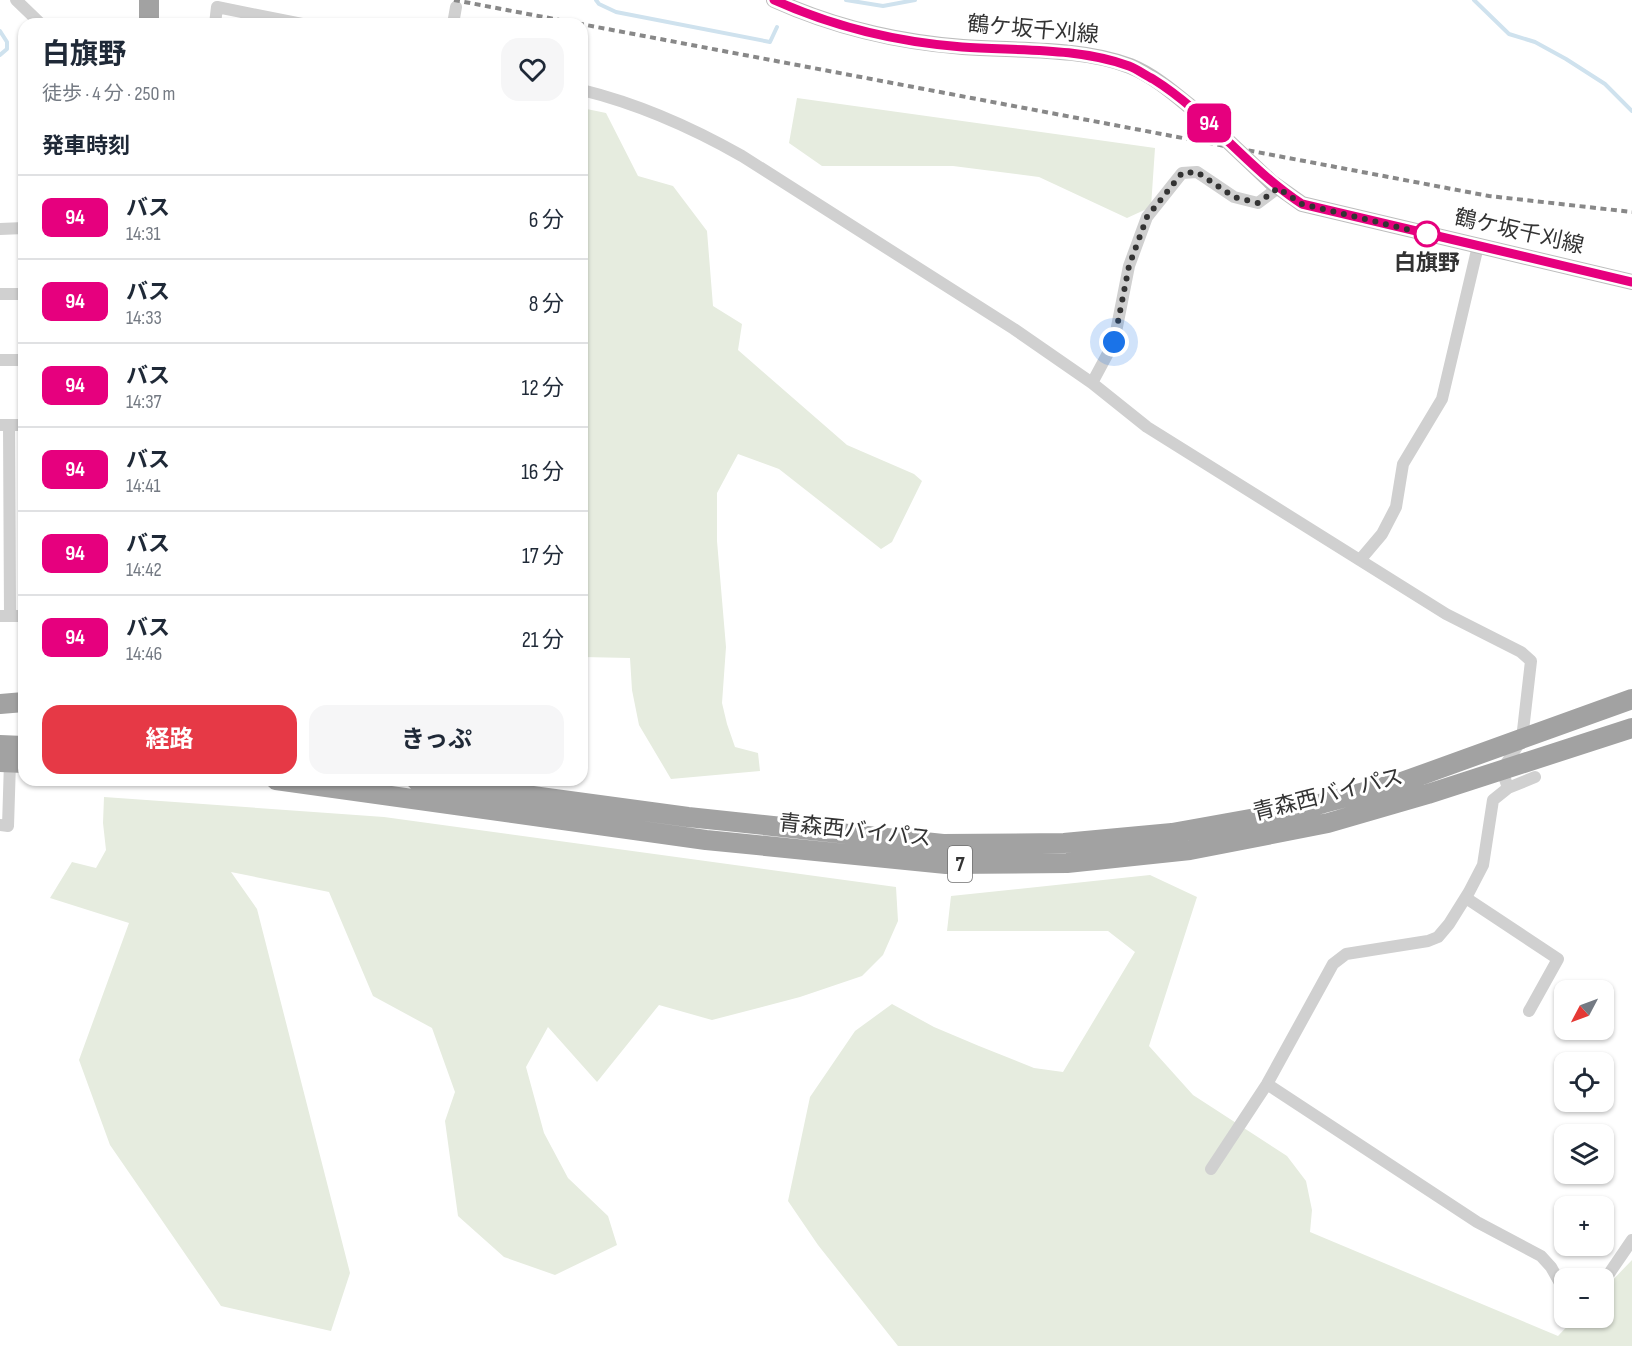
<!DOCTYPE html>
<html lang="ja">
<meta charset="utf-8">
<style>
body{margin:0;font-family:"Sofia Sans Condensed","Noto Sans JP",sans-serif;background:#f6f6f7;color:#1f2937;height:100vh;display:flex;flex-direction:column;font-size:22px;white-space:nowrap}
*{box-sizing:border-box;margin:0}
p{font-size:20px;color:#747a83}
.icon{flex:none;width:33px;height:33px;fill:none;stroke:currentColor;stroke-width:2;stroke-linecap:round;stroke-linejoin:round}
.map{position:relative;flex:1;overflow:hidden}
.side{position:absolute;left:18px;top:18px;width:570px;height:768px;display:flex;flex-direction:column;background:#fff;border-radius:18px;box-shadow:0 2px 4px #0004}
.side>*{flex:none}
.badge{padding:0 12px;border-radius:9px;font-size:21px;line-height:39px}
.needle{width:39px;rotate:229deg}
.controls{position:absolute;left:1554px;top:980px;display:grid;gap:12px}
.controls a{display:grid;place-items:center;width:60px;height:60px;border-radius:12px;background:#fff;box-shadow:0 2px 4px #0004;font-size:30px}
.you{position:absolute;width:30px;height:30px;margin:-15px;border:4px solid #fff;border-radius:50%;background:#1a73e8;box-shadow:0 0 0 9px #1a73e833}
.map>.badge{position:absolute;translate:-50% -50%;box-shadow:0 0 0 3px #fff}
h2{padding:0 24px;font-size:22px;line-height:54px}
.round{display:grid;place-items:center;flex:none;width:63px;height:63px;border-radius:18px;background:#f6f6f7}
.headline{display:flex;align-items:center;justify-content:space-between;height:102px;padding:0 24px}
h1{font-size:28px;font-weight:700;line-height:45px}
.cta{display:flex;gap:12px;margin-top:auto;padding:12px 24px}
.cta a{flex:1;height:69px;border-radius:18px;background:#e63946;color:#fff;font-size:24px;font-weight:700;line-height:69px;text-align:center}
.cta a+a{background:#f6f6f7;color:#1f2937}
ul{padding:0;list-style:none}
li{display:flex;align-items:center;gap:18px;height:84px;padding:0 24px;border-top:2px solid #e0e1e3}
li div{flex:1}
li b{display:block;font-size:22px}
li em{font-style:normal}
li .badge{min-width:66px;font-weight:700;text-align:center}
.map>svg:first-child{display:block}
</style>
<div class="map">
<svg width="1632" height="1346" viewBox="0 0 1632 1346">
<rect width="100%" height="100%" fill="#fff"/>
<path fill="#e6ecdf" d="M797 98 1155 148 1151 207 1127 218 1039 177 953 166H822L789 143Z
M582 108 606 113 638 176 673 186 707 231 713 306 742 324 738 350 847 445 914 474 922 481 892 542 881 549 779 469 738 454 717 493V541L726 647 722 703 727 724 735 747 758 753 760 771 671 779 639 725 632 690 630 658 582 657Z
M104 797 384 817 896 887 898 921 883 955 862 976 800 997 712 1020 659 1005 597 1082 548 1027 526 1067 544 1133 568 1178 608 1216 617 1245 555 1275 504 1257 458 1216 445 1121 455 1092 432 1028 373 996 329 892 231 872 257 909 350 1273 331 1331 221 1306 110 1145 79 1060 129 923 50 898 72 862 96 868 106 850 103 823Z
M1150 875 1197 897 1149 1046 1193 1095 1287 1156 1306 1181 1312 1210 1310 1232 1558 1336 1576 1317H1604V1289L1632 1260V1346H898L818 1245 788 1201 810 1097 855 1031 892 1004 934 1027 979 1046 1034 1068 1063 1072 1135 952 1108 931H947L951 896Z"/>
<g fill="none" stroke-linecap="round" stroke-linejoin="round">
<path stroke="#cfe2ee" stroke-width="4" d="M596 0 599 4 616 12 770 42 777 27
M846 0 883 6 915 0
M1474 0 1509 34 1535 42 1566 59 1605 84 1632 111
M0 31 7 42V49L0 55"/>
<path stroke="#d0d0d0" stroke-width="12" d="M16 0 41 24
M215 24 217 7 302 24
M453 24 456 7
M582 90C639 104 691 127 742 156L1014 329 1092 383 1147 427 1446 614 1521 652 1531 661 1522 739 1502 770 1508 788
M0 229 24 228
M0 294H24
M0 360H24
M1092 383 1114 342 1129 266 1147 217 1182 173 1197 172 1234 197 1258 203 1278 188
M0 425H24
M9 425 10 616
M1360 560 1382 534 1396 507 1403 464 1442 399 1478 246
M0 616H24
M0 825 8 826 10 762
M1466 898 1558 959 1529 1011
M1267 1084 1477 1222 1541 1256 1551 1267 1564 1290
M1211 1169 1267 1084 1333 964 1346 954 1428 941 1438 937 1449 924 1469 892 1483 865 1493 800 1508 788 1535 777
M1604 1281 1632 1240"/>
<path stroke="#bdbdbd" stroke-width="16" d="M774 0C834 27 897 42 963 47 1015 51 1082 47 1130 66 1155 76 1177 96 1198 113
M1271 182 1302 204 1632 282"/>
<path stroke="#a2a2a2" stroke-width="20" d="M149 0V24
M0 704 24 702
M0 745 24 746
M0 762 24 763
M276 780 706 840 946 864 1067 863 1190 850 1328 823 1428 794 1632 728
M416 780 688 817 943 844 1064 843 1172 833 1290 812 1402 782 1632 699"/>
<path stroke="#888" stroke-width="4" stroke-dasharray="6 4.5" stroke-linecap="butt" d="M454 0 1489 196 1632 212"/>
<path stroke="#bdbdbd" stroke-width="16" d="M1198 113 1271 182"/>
</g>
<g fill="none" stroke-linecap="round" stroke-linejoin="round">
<defs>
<path id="line" d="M774 0C834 27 896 42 962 47 1017 51 1077 47 1129 66 1137 69 1145 75 1153 79 1209 114 1247 168 1302 204L1632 282"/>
</defs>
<use href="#line" stroke="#fff" stroke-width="14"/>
<use href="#line" stroke="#e6007e" stroke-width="9"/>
<path stroke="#333" stroke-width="6" stroke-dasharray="0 10.8" d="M1114 342 1129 266 1147 217 1182 173 1197 172 1234 197 1258 203 1278 188 1302 204 1427 234"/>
</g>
<circle fill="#fff" stroke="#e6007e" stroke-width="3" cx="1427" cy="234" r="12"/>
<g text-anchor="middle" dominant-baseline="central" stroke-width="6" stroke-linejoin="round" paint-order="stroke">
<rect fill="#fff" stroke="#707070" stroke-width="1.5" x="948" y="846" width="24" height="36" rx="4.5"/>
<g font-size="21" font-weight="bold" fill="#333">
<text x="960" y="864">7</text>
</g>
<g font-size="22" fill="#333" stroke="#fff">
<text transform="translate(1033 30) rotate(5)">鶴ケ坂千刈線</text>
<text transform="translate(1519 232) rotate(13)">鶴ケ坂千刈線</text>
<text transform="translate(1328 795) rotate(-14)">青森西バイパス</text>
<text transform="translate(855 831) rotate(6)">青森西バイパス</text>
</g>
<g font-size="22" font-weight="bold" fill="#333" stroke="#fff">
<text x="1427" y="263">白旗野</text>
</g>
</g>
</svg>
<div class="controls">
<a><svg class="needle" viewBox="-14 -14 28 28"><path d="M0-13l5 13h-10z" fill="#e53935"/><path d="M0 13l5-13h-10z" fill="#747a83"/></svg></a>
<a><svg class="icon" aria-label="locate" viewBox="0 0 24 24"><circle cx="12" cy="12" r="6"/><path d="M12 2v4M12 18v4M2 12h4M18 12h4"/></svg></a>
<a><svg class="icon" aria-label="layers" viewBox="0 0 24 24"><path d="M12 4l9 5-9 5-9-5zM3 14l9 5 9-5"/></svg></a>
<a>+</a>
<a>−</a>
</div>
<div class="you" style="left:1114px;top:342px"></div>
<b class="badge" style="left:1209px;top:123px;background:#e6007e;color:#fff">94</b>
<section class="side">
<div class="headline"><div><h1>白旗野</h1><p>徒歩 · 4 分 · 250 m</p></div><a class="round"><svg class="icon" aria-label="heart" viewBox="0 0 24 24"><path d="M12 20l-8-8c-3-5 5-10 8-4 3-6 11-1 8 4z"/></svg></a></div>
<h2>発車時刻</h2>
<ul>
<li><span class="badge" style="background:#e6007e;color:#fff">94</span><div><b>バス</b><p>14:31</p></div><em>6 分</em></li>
<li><span class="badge" style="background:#e6007e;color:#fff">94</span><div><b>バス</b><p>14:33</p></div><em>8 分</em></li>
<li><span class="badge" style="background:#e6007e;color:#fff">94</span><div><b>バス</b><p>14:37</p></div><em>12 分</em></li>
<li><span class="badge" style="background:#e6007e;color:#fff">94</span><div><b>バス</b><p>14:41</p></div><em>16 分</em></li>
<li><span class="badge" style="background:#e6007e;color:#fff">94</span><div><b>バス</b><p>14:42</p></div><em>17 分</em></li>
<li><span class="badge" style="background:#e6007e;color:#fff">94</span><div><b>バス</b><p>14:46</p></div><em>21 分</em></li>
</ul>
<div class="cta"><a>経路</a><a>きっぷ</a></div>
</section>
</div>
